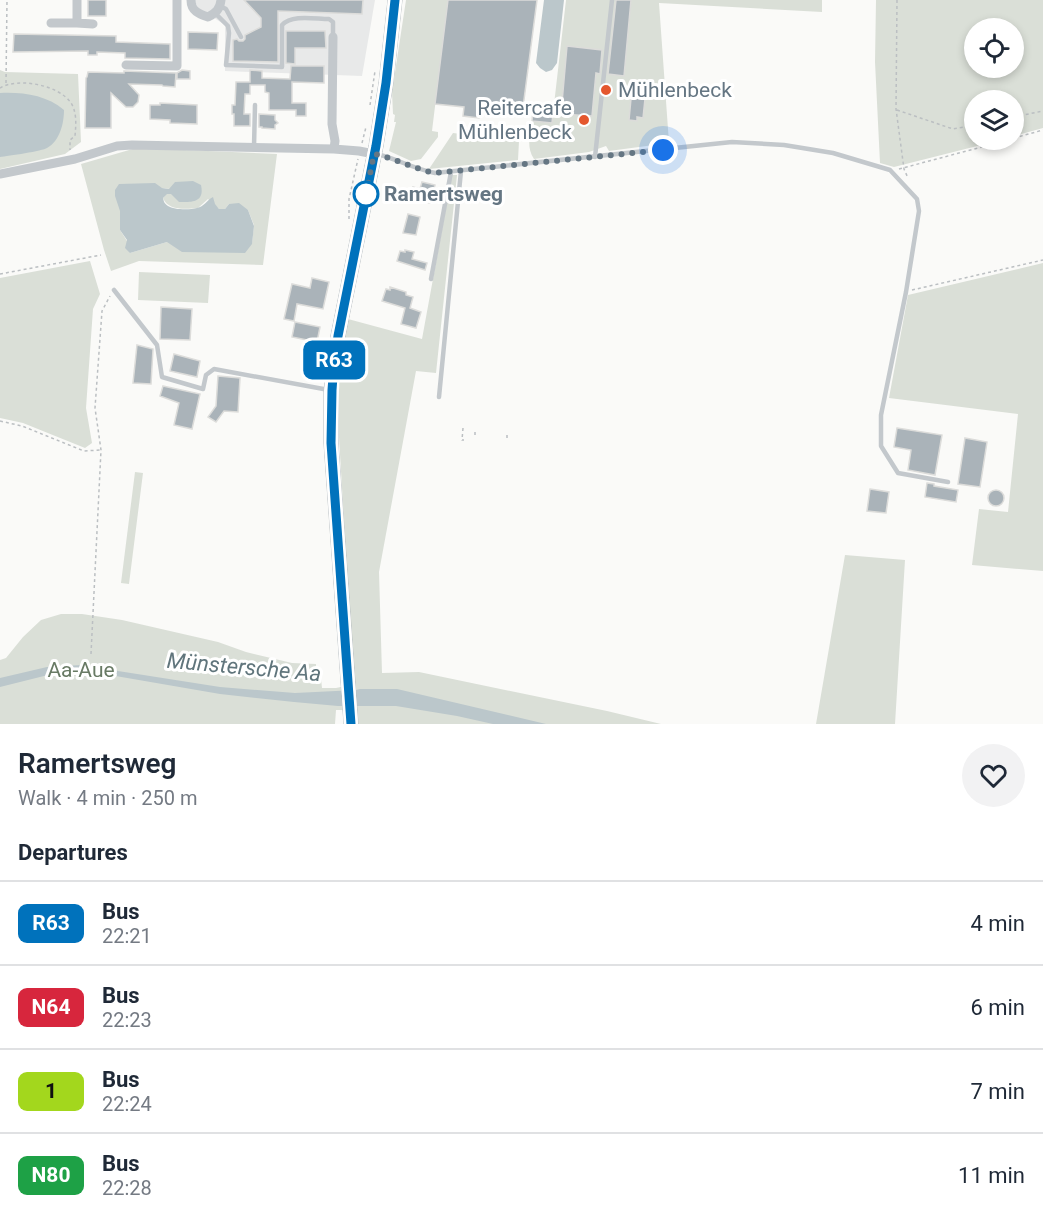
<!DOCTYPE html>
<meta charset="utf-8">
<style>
body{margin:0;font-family:Roboto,sans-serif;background:#f2f2f3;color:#1f2937;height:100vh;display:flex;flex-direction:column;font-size:22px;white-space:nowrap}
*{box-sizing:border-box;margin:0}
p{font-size:20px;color:#747a83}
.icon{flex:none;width:33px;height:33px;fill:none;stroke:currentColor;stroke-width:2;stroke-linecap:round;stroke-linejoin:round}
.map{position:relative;height:724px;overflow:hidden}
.side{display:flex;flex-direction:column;background:#fff;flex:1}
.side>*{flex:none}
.badge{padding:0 12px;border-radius:9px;font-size:21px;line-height:39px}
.buttons{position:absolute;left:964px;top:18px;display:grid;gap:12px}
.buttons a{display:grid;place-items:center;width:60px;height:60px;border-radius:50%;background:#fff;box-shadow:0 3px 9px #0003;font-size:30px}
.you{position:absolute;width:30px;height:30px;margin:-15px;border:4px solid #fff;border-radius:50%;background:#1a73e8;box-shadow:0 0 0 9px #1a73e833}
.map>.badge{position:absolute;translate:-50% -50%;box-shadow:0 0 0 3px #fff}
h2{padding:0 18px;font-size:22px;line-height:54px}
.round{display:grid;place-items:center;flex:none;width:63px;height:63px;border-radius:32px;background:#f2f2f3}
.headline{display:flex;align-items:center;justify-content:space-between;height:102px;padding:0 18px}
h1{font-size:28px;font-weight:600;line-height:45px}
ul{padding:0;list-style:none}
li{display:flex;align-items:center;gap:18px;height:84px;padding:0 18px;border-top:2px solid #e0e1e3}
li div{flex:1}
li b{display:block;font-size:22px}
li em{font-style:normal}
li .badge{min-width:66px;font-weight:700;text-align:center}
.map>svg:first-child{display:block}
</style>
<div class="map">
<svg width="1043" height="724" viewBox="0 0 1043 724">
<rect width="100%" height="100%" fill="#fafaf8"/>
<path fill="#e8e9e9" d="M194 0H375L362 76 225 71V25L208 14 200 11Z"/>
<path fill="#dadfd7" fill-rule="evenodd" d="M406 0H448L432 131 438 132V137L421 159 411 161 389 151 396 122H394L395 115 393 114 392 92Z
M566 0H822V12L659 3 669 143 609 151 606 146 589 152 534 159C526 147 530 135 532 121L552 122Z
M876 0H1043V128L1014 136V100H975V140H1001L894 167 880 163 875 62ZM975 28H1014V68H975Z
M0 70 5 72 78 74 81 142 65 154 0 169Z
M453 133 519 141 518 160 429 169Z
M136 148 277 154 263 265 139 261 111 271 104 250 81 164ZM162 188 170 189 171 194H166L163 198C168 211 186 209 198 208L208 199 219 209H225L229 204 248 210 254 225 252 243 167 242 130 253 127 241 120 230V211Z
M452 175H457L436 373 416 371 379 572 382 673 419 672 607 711 661 724H357L356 710H336L335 724H0V660L6 658 23 637 41 620 61 614H82L122 620 218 642 246 652 292 663 316 664V669L320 670 322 688H336L355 684 347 573 336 386 348 319 422 339Z
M90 261 100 294 93 309 86 408 92 443 85 448 23 423 0 418V278Z
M1043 263V571L972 565 979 509 1008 512 1018 414 889 398 908 295Z
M139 272 210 275 208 303 138 300Z
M135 472 143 473 129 584 121 583Z
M845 555 905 560 895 724H816Z"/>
<path fill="#bbc7cb" d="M544 0H564L557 63 552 70 546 72 540 68 536 63Z
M0 93C23 92 46 95 64 110 64 123 60 141 47 148 43 151 8 156 0 157Z
M193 181 201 185C205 203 191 202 179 202L171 194H167L163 198C164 202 164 203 168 206 174 210 190 210 197 208 204 207 207 200 213 197L215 204 219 209H225L229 204 239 203 248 210 254 226 252 244 245 253 182 252 167 242 130 253 125 248 127 240 120 230V211L115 196V190L119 184 155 183 162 188 169 189 175 182Z
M81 665 99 667 108 666 118 671 220 687 295 693 356 690 360 689H397L546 724H493L457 716 396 706H338L294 702 220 694 104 674 81 672 48 675 0 687V678L47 667Z"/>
<path fill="#aab3b9" stroke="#dcdcda" stroke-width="1.5" d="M88 0H106V16H88Z
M244 0H363L362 14 278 11V62L233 61V40L237 39 239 41H243L245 39V35L261 27V18Z
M448 0H537L522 115 480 109 479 118 463 116 464 107 435 104Z
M616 0H631L624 76 608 74Z
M286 31H325L326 48H295V64L286 63Z
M188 32 218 33 217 50 188 49Z
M14 34 116 36V42L170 44V59L125 58V53L97 52V55H88V51L13 52Z
M567 46 602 50 600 74 596 73 592 116 561 114Z
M291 66H324V83L292 82V103H306V116H296V110H269V93L265 92V85H250V94H245L244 114H250V126H234V114H232V105H235L236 82H250V70L262 71V78L290 79Z
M182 70 190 71V79H177V73Z
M124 71 176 73 175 87 163 86 162 85 129 84 139 95 138 102 133 107H126L111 93V128H85L86 78 87 77 88 72 124 73Z
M632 88 646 89 643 118 637 117V121L629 120Z
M160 103 197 105V124L170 123V120L150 119V105H160Z
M533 111 553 113 552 123 532 121Z
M259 114 275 115V120L278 123 275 125V129L262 128V127H259Z
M422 182 435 185 430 203 411 199 413 187 420 189Z
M408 214 420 217 416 235 403 233Z
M405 250 414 252 412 259 427 263 425 270 397 261 400 251 405 252Z
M312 278 329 282 323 309 297 304 294 321 284 319 292 284 310 288Z
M390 287 406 292V295L413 297 410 308 421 312 416 328 401 324 405 308 382 301 386 289 390 290Z
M161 307 192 309 190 340 160 339Z
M295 322 320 327 317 342 292 337Z
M137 345 153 349 151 384 133 383Z
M174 354 200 361 197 377 170 371Z
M218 376 240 378 238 412 224 411 216 422 208 417 216 406Z
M163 386 200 394 192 429 174 425 179 403 160 396Z
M897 428 942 435 935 475 908 470 911 450 894 447Z
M965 438 987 442 980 487 958 484Z
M927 483 934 484V486L958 490 956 502 925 497Z
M870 489 889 492 886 513 867 511Z
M988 498a8 8 0 1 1 16 0a8 8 0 1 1-16 0Z"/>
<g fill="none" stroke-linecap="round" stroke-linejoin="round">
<defs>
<path id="secondary" d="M351 724 331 443V391L334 363 338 336 376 146 386 83 395 0"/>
</defs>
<use href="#secondary" stroke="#b3babf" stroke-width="15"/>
<path stroke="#bbbfc2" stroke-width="1.5" stroke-dasharray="3 3" stroke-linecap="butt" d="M897 0 896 109 904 169 908 178
M6 83 7 0
M0 88C18 77 59 85 71 103 77 112 76 125 75 136L70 140V150
M370 105 375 71
M897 110 953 129 975 125
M1014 117 1043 111
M1014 138 1043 130
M362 143 366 127
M899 169 1008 140
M349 219V199L358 159
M0 274 101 255
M912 290 1043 260
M0 421 22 426 84 451 100 450
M463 428 462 440H464
M475 435V429
M507 438V433
M91 654 101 450 95 408 102 311 110 296"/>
<path stroke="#c3c8cc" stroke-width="4.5" d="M220 6 226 9 241 37
M215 13 228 26 229 33 226 65 282 67V25C292 14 315 19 329 19L333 22V37
M254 147 255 105
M377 154C397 159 414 169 435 173L732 142 784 145 833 153 890 170 917 199 919 211 906 292 881 415V446L898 473 948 482
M595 157 612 0
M431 279 451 172
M114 290 157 345 162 377 203 389 206 375 214 369 329 390
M439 397 461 171"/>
<path stroke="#c3c8cc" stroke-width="9" d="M77 0V23L93 24
M191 0C191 11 199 14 208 17 216 13 220 9 221 0
M51 23H77
M333 37 332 124 335 141 334 149
M126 65 177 66V0
M0 174 75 159 117 146 132 145 334 149 359 151 374 154"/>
<use href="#secondary" stroke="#fff" stroke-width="14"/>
</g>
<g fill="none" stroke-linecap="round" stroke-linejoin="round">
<defs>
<path id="line" d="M351 724 331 443 332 390 334 363 338 336 376 146 386 83 395 0"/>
</defs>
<use href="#line" stroke="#fff" stroke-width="14"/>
<use href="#line" stroke="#0072bc" stroke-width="9"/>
<path stroke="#657683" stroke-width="6" stroke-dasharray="0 10.8" d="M366 194 365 199 374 154C395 158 414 169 435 173L663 150"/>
</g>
<g fill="#e4572e" stroke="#fff" stroke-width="2">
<circle cx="606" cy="90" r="6"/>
<circle cx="584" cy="120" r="6"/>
</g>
<circle fill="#fff" stroke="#0072bc" stroke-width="3" cx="366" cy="194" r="12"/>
<g text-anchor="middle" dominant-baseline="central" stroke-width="6" stroke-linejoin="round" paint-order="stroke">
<g font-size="21" fill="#657683" stroke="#fff" text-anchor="start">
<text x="618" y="90">Mühlenbeck</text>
<text x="572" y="108" text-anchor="end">Reitercafe<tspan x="572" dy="24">Mühlenbeck</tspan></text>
</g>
<g font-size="21" font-weight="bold" fill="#657683" stroke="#fff" text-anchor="start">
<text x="384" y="194">Ramertsweg</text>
</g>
<g font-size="21" fill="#687a64" stroke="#fff">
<text x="81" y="670">Aa-Aue</text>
</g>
<g font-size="22" font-style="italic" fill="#60757c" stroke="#fff">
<text transform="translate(244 667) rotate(5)">Münstersche Aa</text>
</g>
</g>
</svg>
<div class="buttons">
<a><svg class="icon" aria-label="locate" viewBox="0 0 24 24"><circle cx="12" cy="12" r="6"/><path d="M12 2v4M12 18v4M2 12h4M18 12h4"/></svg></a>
<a><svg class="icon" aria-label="layers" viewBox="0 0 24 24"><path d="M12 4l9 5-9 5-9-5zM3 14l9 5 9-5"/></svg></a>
</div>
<div class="you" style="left:663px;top:150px"></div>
<b class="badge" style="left:334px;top:360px;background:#0072bc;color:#fff">R63</b>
</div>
<section class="side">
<div class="headline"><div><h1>Ramertsweg</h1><p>Walk · 4 min · 250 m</p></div><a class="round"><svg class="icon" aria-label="heart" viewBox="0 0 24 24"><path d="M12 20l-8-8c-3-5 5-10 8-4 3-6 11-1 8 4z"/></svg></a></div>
<h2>Departures</h2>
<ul>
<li><span class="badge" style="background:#0072bc;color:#fff">R63</span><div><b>Bus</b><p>22:21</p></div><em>4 min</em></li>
<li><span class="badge" style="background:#d7263d;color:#fff">N64</span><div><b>Bus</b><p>22:23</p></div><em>6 min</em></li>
<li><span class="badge" style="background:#a3d71d;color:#111">1</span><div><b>Bus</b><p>22:24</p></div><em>7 min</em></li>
<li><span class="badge" style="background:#1ea146;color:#fff">N80</span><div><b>Bus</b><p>22:28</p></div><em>11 min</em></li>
</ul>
</section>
